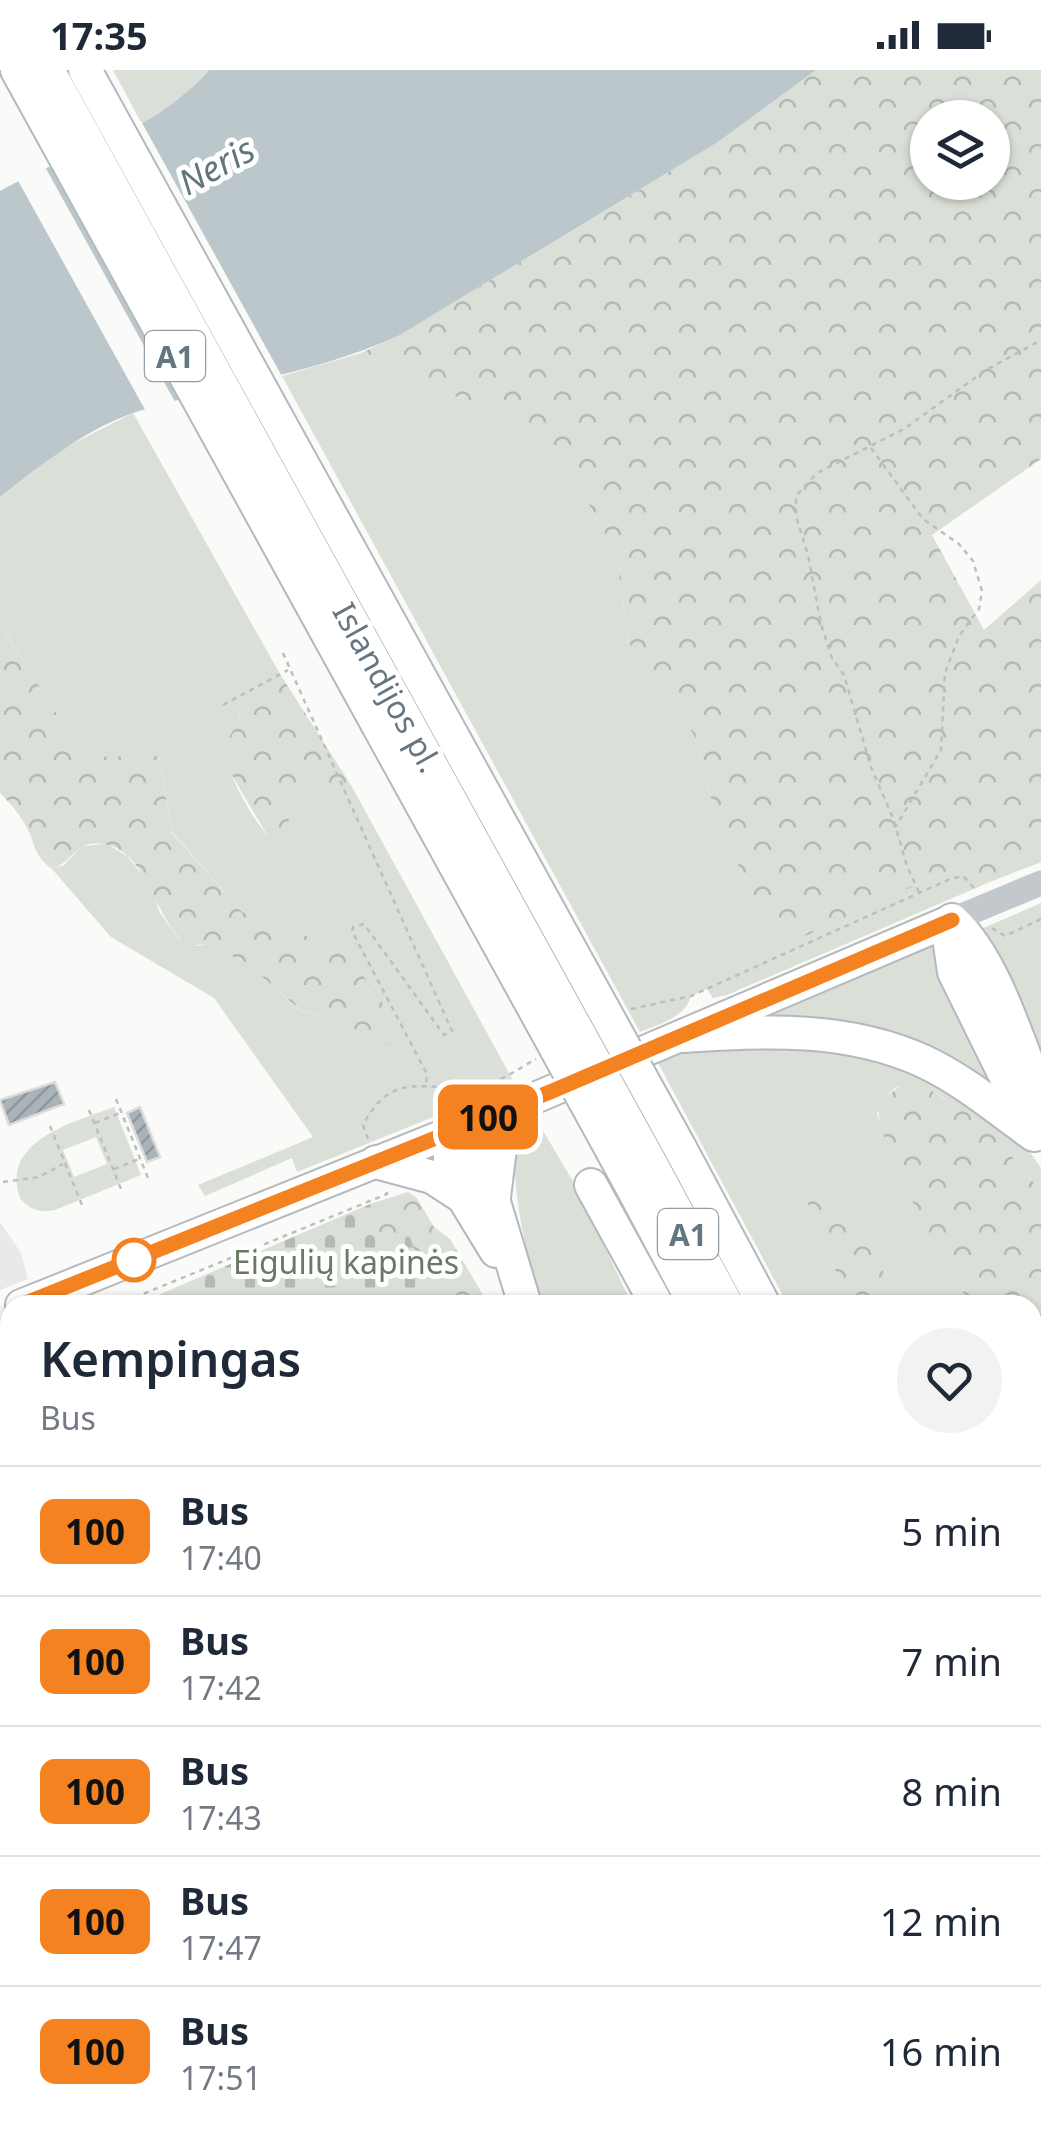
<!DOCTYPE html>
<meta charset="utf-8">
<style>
body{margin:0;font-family:"Noto Sans",sans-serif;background:#f2f2f3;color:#1f2937;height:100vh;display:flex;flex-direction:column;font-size:38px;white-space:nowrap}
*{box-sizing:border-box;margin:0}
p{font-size:32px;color:#747a83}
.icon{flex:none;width:55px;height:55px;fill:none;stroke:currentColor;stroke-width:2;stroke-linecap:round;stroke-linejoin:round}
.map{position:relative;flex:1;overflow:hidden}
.side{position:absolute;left:0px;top:1225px;width:1042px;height:840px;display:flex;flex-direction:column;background:#fff;border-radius:30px 30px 0 0;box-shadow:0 2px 8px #0004}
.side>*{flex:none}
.badge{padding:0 20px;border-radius:15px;font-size:35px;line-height:65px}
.fabs{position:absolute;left:910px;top:30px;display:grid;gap:20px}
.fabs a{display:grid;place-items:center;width:100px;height:100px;border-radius:50%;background:#fff;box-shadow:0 2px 8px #0004;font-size:50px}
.map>.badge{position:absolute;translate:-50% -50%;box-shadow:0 0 0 5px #fff}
.round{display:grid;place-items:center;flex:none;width:105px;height:105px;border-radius:52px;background:#f2f2f3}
.overview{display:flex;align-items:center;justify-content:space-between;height:170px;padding:0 40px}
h1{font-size:48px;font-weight:600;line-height:75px}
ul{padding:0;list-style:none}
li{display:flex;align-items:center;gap:30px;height:130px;padding:0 40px;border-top:2px solid #e0e1e3}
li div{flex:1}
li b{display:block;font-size:38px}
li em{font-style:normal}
li .badge{min-width:110px;font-weight:700;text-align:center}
.status{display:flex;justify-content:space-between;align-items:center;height:70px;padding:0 50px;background:#fff;direction:ltr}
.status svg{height:28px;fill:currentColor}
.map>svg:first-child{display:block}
</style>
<div class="status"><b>17:35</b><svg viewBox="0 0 49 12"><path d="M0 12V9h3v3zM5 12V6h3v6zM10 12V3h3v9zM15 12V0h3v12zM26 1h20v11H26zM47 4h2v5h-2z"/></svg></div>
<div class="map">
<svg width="1041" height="2065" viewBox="0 0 1041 2065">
<defs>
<pattern id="forest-crowns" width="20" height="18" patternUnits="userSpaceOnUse" patternTransform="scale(2.5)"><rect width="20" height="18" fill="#dadfd7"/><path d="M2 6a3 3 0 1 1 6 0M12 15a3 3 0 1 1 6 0" fill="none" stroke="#b4b9b4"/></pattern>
<pattern id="cemetery-stones" width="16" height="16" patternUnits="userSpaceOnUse" patternTransform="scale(2.5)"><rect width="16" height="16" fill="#dadfd7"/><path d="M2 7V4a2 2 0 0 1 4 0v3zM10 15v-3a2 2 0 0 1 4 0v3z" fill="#b4b9b4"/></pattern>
<pattern id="building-hatch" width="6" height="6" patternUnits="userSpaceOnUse" patternTransform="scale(2.5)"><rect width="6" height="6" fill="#aab3b9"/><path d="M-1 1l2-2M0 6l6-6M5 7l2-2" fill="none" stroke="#8e969c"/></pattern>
</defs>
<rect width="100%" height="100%" fill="#fafaf8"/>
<path fill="#e8e9e9" d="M0 1152 21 1183 28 1209 0 1220Z"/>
<path fill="#dadfd7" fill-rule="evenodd" d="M113 0H209L176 33 143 56Z
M361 283 501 347 571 401 616 484 629 573 694 665 709 723 729 774 751 825 773 856 781 876 962 794 990 812 727 925 713 928 707 919 691 926C685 948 659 954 640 962L282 306Z
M133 343 280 604 238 627 240 650 222 678C231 710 249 744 270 769L286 736 288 715H351L515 1014 297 1102 292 1088 205 1126 198 1115 313 1067 214 928 111 867 52 799 64 795 82 776 107 774 127 786 151 816 160 843 179 869 198 876 206 874 248 893 299 940 340 950 377 973 343 879 242 842 172 762 159 686 84 688 4 560H0V427L60 380Z
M1041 833V1006L979 860Z
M940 873 1016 1040 761 950Z
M777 970 920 998 1025 1075 1041 1098V1121C1019 1093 940 1005 902 1015 889 1018 883 1034 877 1044L895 1095 970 1235H901L854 1152 831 1192 854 1235H788L658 993 712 971Z
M114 1037 141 1105 55 1140C41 1143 29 1140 20 1128 0 1070 75 1052 114 1037ZM96 1067 107 1094 74 1107 63 1080Z
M533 1044 577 1118 632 1235H541C529 1203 502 1081 521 1055 524 1050 529 1047 533 1044Z
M1032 1323 1041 1346V1566L1032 1575Z
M411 2055H601L576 2065H386Z"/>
<path fill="url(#forest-crowns)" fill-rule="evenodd" d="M816 0H1041V389L932 465 984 560 1041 510V792L990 812 962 794 781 877 773 856 751 825 729 774 709 723 694 665 629 573 616 484 571 401 501 347 361 283 400 265 718 72ZM928 48H992V112H928Z
M3 559 84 687 159 686 172 763 242 842 343 879 381 930 392 953 396 975 377 973 340 950 300 940 247 893 206 874 188 876C151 848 147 767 90 774 76 776 68 794 52 799 37 788 36 780 30 764 23 748 12 735 0 723V560Z
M280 604 351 715H288L289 750 270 770 227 697 222 678 240 650 238 627Z
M902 1014H920L967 1042 995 1067 1041 1121V1346L1033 1323 1032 1235H970C949 1195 871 1071 879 1033Z
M815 1109C856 1136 877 1193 901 1235H854L831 1192 805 1127Z
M408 1122 416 1127 434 1157 450 1169 489 1235H432L410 1168 380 1164 370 1134Z
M601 2055H705L707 2065H576Z
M771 2055H1029L1036 2065H771Z"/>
<path fill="url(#cemetery-stones)" d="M370 1134 380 1164 410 1167 432 1235H135Z
M10 1395V2055H376L353 2065H0V1410Z"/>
<path fill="#bbc7cb" d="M209 0H816L718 72 400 265C316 304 224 314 136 342 85 359 41 395 0 427V121C76 79 148 68 209 0Z"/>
<path fill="#fafaf8" d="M141 51 284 310 249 319 109 65Z
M44 95 169 321 178 337 148 345 16 107Z"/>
<path fill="url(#building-hatch)" stroke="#dcdcda" stroke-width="2.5" d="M55 1012 64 1034 9 1055 0 1030Z
M140 1037 160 1087 147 1092 127 1043Z"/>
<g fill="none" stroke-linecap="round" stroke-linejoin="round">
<defs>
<path id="primary" d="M21 1235 516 1036 952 850"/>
<path id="trunk" d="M17 0 525 922
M48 0 550 911
M85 0 580 897
M952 850 949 868 954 902 1033 1062
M952 850C995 889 1019 975 1041 1029
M683 966C766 961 847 956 925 992 965 1011 999 1040 1034 1065
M450 1063 475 1084 494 1132 525 1235
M450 1063V1096L463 1127 496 1181
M680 1078 764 1235
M376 1092 432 1107 463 1127
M650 1092 727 1235
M625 1104 695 1235
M591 1115 657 1235
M494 1127 500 1078 516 1036
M1032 1586 1041 1580
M1032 1737 1041 1752
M1032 1805 1041 1820
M1032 1867 1041 1883
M1032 1935 1041 1951"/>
</defs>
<use href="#primary" stroke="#b5babe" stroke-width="34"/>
<use href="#trunk" stroke="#b4b9bd" stroke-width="36"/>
<path stroke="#bbbfc2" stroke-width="2.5" stroke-dasharray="5 5" stroke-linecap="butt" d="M871 378 923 449 959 474 973 491 982 521 979 539 959 566 945 603 941 680 896 756
M283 583 452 961 444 965 364 854 353 857 352 861 427 1004 426 1013
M223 635 288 600
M919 822 907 796 893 748 871 697 844 605 832 588 821 554 808 485 796 446V426L817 403 904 359 986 300 1041 270
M992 858 1005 866 1041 849
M631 939 691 926 950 809 963 806 975 819
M116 1029 148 1108
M89 1040 121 1119
M95 1053 120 1043
M50 1056 82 1135
M368 1069 363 1055C394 996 428 1024 479 1016 499 1013 518 999 536 989
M114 1099 139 1089
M3 1112 39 1107 63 1094
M116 1235 387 1124 386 1119
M0 1275 10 1271
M0 1685 10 1683
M0 1993 10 1991
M0 2006 10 2044
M13 2055 15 2065
M129 2055 130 2060
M793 2055 797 2065
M717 2065 718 2055"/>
<path stroke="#c3c8cc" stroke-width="25" d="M952 850 1041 813"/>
<use href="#primary" stroke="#fff" stroke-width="30"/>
<use href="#trunk" stroke="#fff" stroke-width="32"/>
<defs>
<path id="trunk-bridge" d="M580 897 680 1078
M550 911 650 1092
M525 922 625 1104"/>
</defs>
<use href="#trunk-bridge" stroke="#b4b9bd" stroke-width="36" stroke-linecap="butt"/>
<use href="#trunk-bridge" stroke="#fff" stroke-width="32"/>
</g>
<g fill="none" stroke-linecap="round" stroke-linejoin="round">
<defs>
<path id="line" d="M21 1235 550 1022 952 850"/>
</defs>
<use href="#line" stroke="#fff" stroke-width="22"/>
<use href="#line" stroke="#f58220" stroke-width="15"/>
</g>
<circle fill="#fff" stroke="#f58220" stroke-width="5" cx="134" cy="1190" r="20"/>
<g text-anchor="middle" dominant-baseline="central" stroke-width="10" stroke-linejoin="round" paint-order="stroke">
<g fill="#fff" stroke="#939fa8" stroke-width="2.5">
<rect x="145" y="261" width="60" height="50" rx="8"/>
<rect x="658" y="1139" width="60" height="50" rx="8"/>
</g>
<g font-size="30" font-weight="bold" fill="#657683">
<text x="175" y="286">A1</text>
<text x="688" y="1164">A1</text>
</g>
<g font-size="32" fill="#657683" stroke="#fff">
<text transform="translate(388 617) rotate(61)">Islandijos pl.</text>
</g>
<g font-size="32" fill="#687a64" stroke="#fff">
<text x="346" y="1191">Eigulių kapinės</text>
</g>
<g font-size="35" font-style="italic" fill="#60757c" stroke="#fff">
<text transform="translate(216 95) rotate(-29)">Neris</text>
</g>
</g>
</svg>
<div class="fabs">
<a><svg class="icon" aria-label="layers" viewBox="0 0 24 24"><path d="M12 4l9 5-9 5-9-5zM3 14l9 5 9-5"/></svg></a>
</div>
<b class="badge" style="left:488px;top:1047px;background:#f58220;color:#111">100</b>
<section class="side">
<div class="overview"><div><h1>Kempingas</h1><p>Bus</p></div><a class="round"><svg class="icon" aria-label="heart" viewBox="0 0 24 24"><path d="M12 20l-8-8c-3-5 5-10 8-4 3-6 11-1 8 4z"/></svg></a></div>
<ul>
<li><span class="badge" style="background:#f58220;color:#111">100</span><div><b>Bus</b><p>17:40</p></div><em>5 min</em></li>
<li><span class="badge" style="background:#f58220;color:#111">100</span><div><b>Bus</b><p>17:42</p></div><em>7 min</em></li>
<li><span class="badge" style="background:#f58220;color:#111">100</span><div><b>Bus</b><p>17:43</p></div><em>8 min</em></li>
<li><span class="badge" style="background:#f58220;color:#111">100</span><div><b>Bus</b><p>17:47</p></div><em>12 min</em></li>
<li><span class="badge" style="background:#f58220;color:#111">100</span><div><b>Bus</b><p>17:51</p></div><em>16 min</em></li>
</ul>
</section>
</div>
